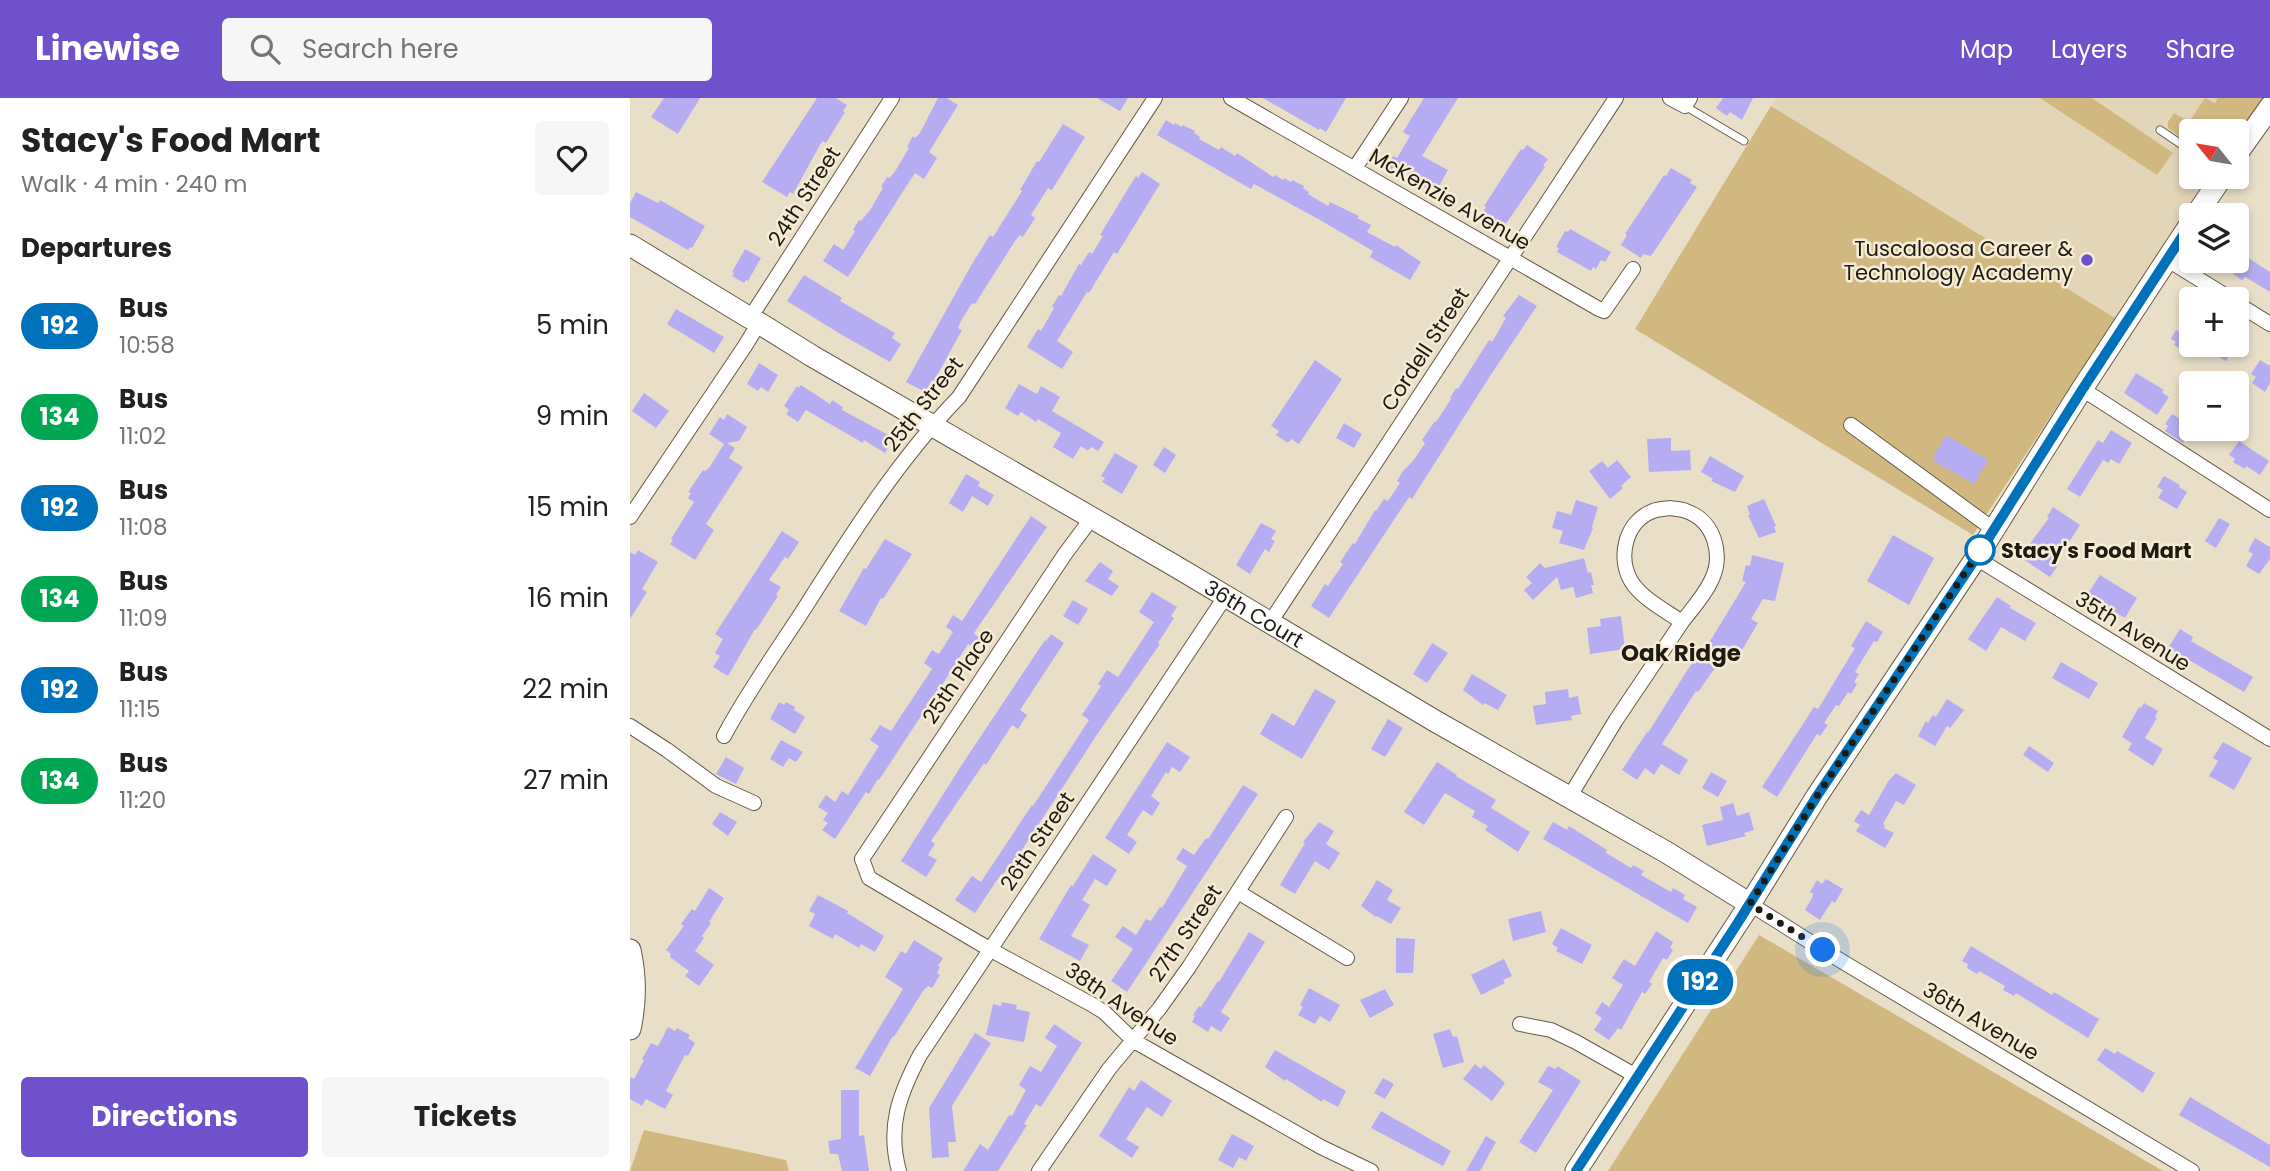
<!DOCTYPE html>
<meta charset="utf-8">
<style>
body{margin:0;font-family:Poppins,sans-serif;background:#f6f6f6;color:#222;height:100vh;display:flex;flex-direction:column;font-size:26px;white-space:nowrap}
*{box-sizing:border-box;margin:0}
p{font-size:23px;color:#767676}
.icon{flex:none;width:38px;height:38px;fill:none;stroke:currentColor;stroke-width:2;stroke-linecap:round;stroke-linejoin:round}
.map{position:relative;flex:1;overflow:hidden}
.sheet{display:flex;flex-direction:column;background:#fff;width:630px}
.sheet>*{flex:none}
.badge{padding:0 14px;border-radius:23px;font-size:24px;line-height:46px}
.needle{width:46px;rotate:300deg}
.buttons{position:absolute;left:1549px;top:21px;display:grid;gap:14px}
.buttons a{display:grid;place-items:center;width:70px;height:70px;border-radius:7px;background:#fff;box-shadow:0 4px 10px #0003;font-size:35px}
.you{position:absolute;width:35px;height:35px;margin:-18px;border:5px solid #fff;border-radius:50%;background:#1a73e8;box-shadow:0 0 0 10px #1a73e833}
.map>.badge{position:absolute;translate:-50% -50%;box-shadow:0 0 0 4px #fff}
h2{padding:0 21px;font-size:26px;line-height:63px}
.round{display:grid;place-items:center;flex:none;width:74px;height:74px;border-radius:7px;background:#f6f6f6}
.headline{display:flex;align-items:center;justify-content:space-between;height:119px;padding:0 21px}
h1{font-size:33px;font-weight:700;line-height:52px}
.primary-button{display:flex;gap:14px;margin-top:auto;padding:14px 21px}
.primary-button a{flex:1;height:80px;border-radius:7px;background:#6f51cb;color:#fff;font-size:28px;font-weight:700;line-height:80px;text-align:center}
.primary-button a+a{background:#f6f6f6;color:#222}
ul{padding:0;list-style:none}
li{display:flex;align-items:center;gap:21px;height:91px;padding:0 21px}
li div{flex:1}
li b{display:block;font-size:26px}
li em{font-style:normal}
li .badge{min-width:77px;font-weight:700;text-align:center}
header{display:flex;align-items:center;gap:42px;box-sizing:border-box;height:98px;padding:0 35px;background:#6f51cb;color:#fff}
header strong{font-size:33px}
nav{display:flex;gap:38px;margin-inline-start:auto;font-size:24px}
.search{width:490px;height:63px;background:#f6f6f6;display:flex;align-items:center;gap:18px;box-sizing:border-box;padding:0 24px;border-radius:7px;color:#767676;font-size:26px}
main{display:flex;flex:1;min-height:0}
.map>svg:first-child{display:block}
</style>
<header>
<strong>Linewise</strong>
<div class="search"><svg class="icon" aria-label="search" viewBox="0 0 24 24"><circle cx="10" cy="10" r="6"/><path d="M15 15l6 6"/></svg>Search here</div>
<nav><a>Map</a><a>Layers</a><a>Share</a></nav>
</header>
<main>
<section class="sheet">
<div class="headline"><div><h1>Stacy's Food Mart</h1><p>Walk · 4 min · 240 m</p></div><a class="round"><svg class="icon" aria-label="heart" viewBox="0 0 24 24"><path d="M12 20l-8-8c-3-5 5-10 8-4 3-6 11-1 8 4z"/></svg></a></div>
<h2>Departures</h2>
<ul>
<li><span class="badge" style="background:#0072bc;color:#fff">192</span><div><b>Bus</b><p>10:58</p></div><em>5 min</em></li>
<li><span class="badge" style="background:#00a651;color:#fff">134</span><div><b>Bus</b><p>11:02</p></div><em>9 min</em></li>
<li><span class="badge" style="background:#0072bc;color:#fff">192</span><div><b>Bus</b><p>11:08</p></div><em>15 min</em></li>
<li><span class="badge" style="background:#00a651;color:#fff">134</span><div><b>Bus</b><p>11:09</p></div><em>16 min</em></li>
<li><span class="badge" style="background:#0072bc;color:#fff">192</span><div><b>Bus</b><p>11:15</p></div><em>22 min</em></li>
<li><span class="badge" style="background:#00a651;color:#fff">134</span><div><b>Bus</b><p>11:20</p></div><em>27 min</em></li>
</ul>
<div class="primary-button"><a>Directions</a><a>Tickets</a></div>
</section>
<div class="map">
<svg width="1640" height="1073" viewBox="0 0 1640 1073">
<rect width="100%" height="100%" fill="#e9dfc9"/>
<path fill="#e2d5b8" d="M1146 0H1635L1606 33H1561V79H1580L1485 220 1141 8Z"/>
<path fill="#d1b880" d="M1410 0H1462L1543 55 1527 77Z
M1575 0 1585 5 1588 0H1635L1607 41 1606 33H1561V47L1538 30V24L1544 15 1559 24Z
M1141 8 1485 220 1343 437 1005 231Z
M1129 837 1533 1073H978Z
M14 1032 156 1062 159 1073H0Z"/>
<path fill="#b6acf2" d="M34 0H70L48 36 21 19Z
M187 0H206L217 7 213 13 215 14 196 45 193 43 191 45 163 96 160 94 157 99 132 84Z
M308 0H317L328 7 299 54 307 60 294 81 285 75 218 179 193 163 204 146 213 152 225 133 223 132 229 122 231 123 240 112 253 90 251 89 257 79 259 80 264 75 279 50 277 49 283 38 285 40 290 35Z
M467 0H498L490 13Z
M633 0H716L696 34 690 30 689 32Z
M794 0H828L792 58 818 72 805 95 794 89 796 85 775 74 773 77 757 69 763 58 767 60 780 38 773 34Z
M1093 0H1123L1112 22 1100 14 1097 18 1086 10Z
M536 22 544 27 545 25 552 29 553 27 565 33 564 35 570 39 569 41 589 52 591 49 605 58 607 55 643 79 645 77 653 82 654 80 661 84 662 82 674 88 673 90 679 94 678 96 698 108 700 104 729 118 727 120 741 127 737 134 765 149 766 147 791 164 780 182 740 159 743 153 690 122 624 86 621 91 527 37Z
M433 26 455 39 422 92 418 90 401 117 405 120 393 139 390 137 385 143 345 206 342 205 331 223 328 230 332 232 304 283 302 282 295 294 276 284 342 166 360 137 363 139 392 93 390 92 407 63 409 64Z
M897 47 918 61 913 68 915 69 873 130 852 116 856 109 854 108 891 51 893 52Z
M1041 70 1062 82 1060 85 1067 89 1021 158 1013 156 1011 160 991 147 997 137 995 136 1034 77 1036 78Z
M512 74 530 86 487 156 484 154 459 195 457 194 427 243 443 254 432 271 397 249 408 231 411 233 424 210 422 208 429 197 431 198 449 166 451 167 459 154 462 156 473 138 470 137 493 99 506 78 508 80Z
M6 94 28 105 30 102 75 128 62 150 60 149 58 152 0 119V105Z
M940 131 981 154 975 164 971 162 966 171 963 169 961 173 927 154 929 150 926 149 935 133 938 134Z
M115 151 131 160 118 183 116 182 114 185 102 178 104 175 102 174Z
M1606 152 1640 174V194L1615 179 1612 182 1603 176 1605 172 1591 163H1606Z
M174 177 212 200 210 203 265 235 262 240 271 246 260 264 212 237 157 203Z
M889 197 907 208 860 278 782 401 779 399 699 520 681 508 695 486 698 488 713 466 710 464 723 445 725 446 745 412 746 413 754 401 758 403 770 385 767 383 773 373 783 363 795 345 792 342 805 323 806 324 821 301 820 300 826 290 828 291 859 242 862 244 876 220 873 218Z
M46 211 94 239 84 255 37 226Z
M1561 218V257L1544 247 1546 244 1541 241 1546 232 1551 235Z
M1566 247H1606L1596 263Z
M685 262 712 281 669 346 661 341 658 345 646 337 649 333 641 328Z
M1630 262 1640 268V285L1635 294 1622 285 1626 279 1621 276Z
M129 265 148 277 138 294 131 289 128 293 117 286Z
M1506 275 1534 292 1532 294 1539 299 1527 317 1494 295Z
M389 286 407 296 411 288 430 299 422 313 474 344 468 353 461 349 458 353 451 348 443 361 423 349 431 335 408 321 406 324 391 314 388 318 375 310Z
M171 287 200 306 202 302 213 309 212 312 264 340 255 355 234 342 233 345 176 312 168 324 156 316 159 312 154 308 167 288 169 290Z
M14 295 39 313 26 330 2 313Z
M97 316 117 329 109 343 97 345 105 350 99 360 113 369 76 426 84 432 65 462 40 446 43 442 41 441 64 404 58 400 61 395 58 394 73 372 75 373 79 370 94 346 79 336 90 319 94 322Z
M1542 316 1561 327 1562 331 1553 345 1535 333 1538 328 1535 326Z
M714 325 732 336 724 350 706 340Z
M1481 332 1502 345 1489 366 1481 361 1478 365 1473 362 1450 399 1437 391 1468 342 1473 345Z
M1316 337 1358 362 1344 386 1302 362Z
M1041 340V353L1060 352 1061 372 1019 374 1017 341Z
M1609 343 1639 363 1630 377 1616 368 1615 371 1603 364 1605 361 1599 357Z
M534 349 546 357 535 375 523 367Z
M485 355 508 368 492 396 472 384 475 380 471 378Z
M1080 358 1114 378 1105 394 1081 383 1083 381 1071 374Z
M987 362 1001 379 991 388 993 390 980 401 959 373 972 363 978 370Z
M336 376 350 384 348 388 364 397 358 408 342 398 333 414 319 405Z
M1534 378 1550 387 1549 389 1557 394 1547 411 1528 400 1533 392 1527 389Z
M1134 401 1146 428 1144 429 1146 434 1129 440 1118 417H1120L1117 408Z
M946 402 968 409 962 429 963 430 954 452 929 445 933 433 922 430 927 413 941 417Z
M1423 409 1450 427 1430 458 1426 465 1429 466 1420 479 1390 459 1419 420 1417 419Z
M401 418 417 429 346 532 344 536 350 540 344 549 338 546 300 606 302 607 296 617 293 615 249 682 248 681 239 696 236 694 205 741 192 732 198 725 193 722 198 715 188 709 196 697 205 704 212 693 218 697 249 648 240 642 250 627 261 633 302 571 294 565 302 552 309 556 323 534 316 529 323 517 332 523Z
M1589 420 1600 426 1586 450 1575 443Z
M631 425 646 433 641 441 645 443 639 454 635 451 620 476 606 467Z
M152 433 169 444 158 461 155 459 139 482 151 489 146 497 148 498 126 532 125 531 98 578 83 569 90 558 85 555 93 541 85 536Z
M1263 437 1304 460 1279 507 1237 483Z
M1625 440 1640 449V461L1629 476 1616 468 1623 456 1618 453Z
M255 441 282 456 253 501 251 500 236 528 209 513 234 470 236 471Z
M8 452 28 464 12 491 17 494 0 521V454L5 457Z
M1122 457 1154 465 1145 503 1133 501 1121 521 1128 525 1109 557 1099 550 1068 594 1066 593 1032 646 1058 662 1049 677 1031 666 1024 677 1015 670 1007 682 992 672 1017 634 1018 635 1058 571 1082 540 1116 484 1112 483 1116 467 1120 468Z
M954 460 958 475 961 474 964 487H961L963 495 946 500 943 489 931 492 927 479 903 502 894 492 902 485 896 479 910 465 915 470Z
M470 464 483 473 478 481 489 488 482 498 455 483Z
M1470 477 1507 500 1495 520 1487 515 1486 518 1469 508 1471 505 1457 497Z
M522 494 547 509 541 518 544 520 528 545 530 546 468 635 379 772 377 771 372 777 371 776 345 815 325 802 342 778 351 784 402 707 403 708 459 622 452 617 471 588 468 586 477 572 488 579 492 573 524 524 509 514Z
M1367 499 1381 508 1380 510 1406 525 1395 543 1371 529 1356 553 1338 541Z
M443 502 458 511 448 527 433 518Z
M991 518 995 551 960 556 957 530 971 528 970 521Z
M1236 523 1253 534 1247 544 1244 543 1225 574 1229 576 1224 584 1227 586 1221 596 1218 594 1209 608 1206 607 1194 625 1198 627 1190 638 1187 636 1147 699 1132 689 1184 609 1188 611 1225 550 1221 548Z
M1550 531 1563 539 1561 543 1623 579 1614 594 1538 550Z
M421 536 434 545 390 612 397 617 388 631 382 627 356 667 354 665 301 743 305 746 298 757 307 762 296 779 271 763 333 665 415 542 416 543Z
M802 545 818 555 797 585 783 576Z
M1431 564 1468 585 1459 601 1422 580Z
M842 576 877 597 868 612 854 605 853 607 833 592Z
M685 591 706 603 672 661 630 636 642 615 664 628Z
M938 591 939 600 948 598 951 616 941 618 942 622 906 627 903 608 916 606 915 594Z
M1317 601 1334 612 1320 630 1317 628 1305 648 1288 638 1296 623 1298 625 1303 617 1306 619Z
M149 604 154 607 156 604 165 609 164 612 175 619 165 636 140 621Z
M1514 605 1528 613 1525 619 1527 620 1515 640 1533 651 1523 668 1498 652 1502 645 1492 639 1509 609 1511 610Z
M758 621 773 630 755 659 741 651Z
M151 642 173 654 166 664 159 660 153 669 140 661Z
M537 644 560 659 550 674 542 669 538 676 536 674 521 698 530 705 522 718 513 712 497 737 507 744 499 756 475 740Z
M1593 644 1622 660 1604 692 1579 678 1588 663 1583 660Z
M1399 648 1424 665 1418 674 1393 657Z
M96 659 114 670 106 686 86 676Z
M807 664 827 677 826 678 866 702 861 710 900 734 888 754 855 732 858 728 842 719 845 713 815 695 794 727 774 714Z
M1081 674 1097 683 1088 699 1072 690Z
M1266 675 1286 687 1274 707 1266 703 1253 726 1255 727 1254 730 1264 735 1255 750 1226 733 1230 727 1224 723 1231 712 1239 717 1259 682Z
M613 687 628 696 497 894 481 883 503 851 485 839 493 828 506 837 516 821 521 823 530 809 532 810 557 768 546 761 553 750 564 757 576 740 578 741Z
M1103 705 1107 718 1119 714 1124 732 1114 735 1116 738 1077 748 1072 727 1093 722 1090 709Z
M90 714 107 724 98 738 82 726Z
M689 724 704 733 696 746 710 755 699 772 685 763 665 796 650 787 675 745 673 744Z
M923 724 937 732 939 728 977 752 976 755 1001 770 1003 767 1014 773 1011 777 1034 790 1041 794 1043 790 1055 797 1053 801 1067 809 1058 825 913 741Z
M463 756 487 772 477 788 465 781 452 802 460 807 441 838 459 847 450 863 409 841 441 787 443 788Z
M1196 781 1213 791 1205 805 1202 803 1190 822 1175 812 1182 800 1183 796 1180 794 1187 782 1192 786Z
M747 782 763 792 757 802 771 810 761 826 747 818 746 819 731 808Z
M79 790 94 800 79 824 81 825 72 838 74 840 65 853 84 867 69 888 55 878 59 873 40 859 41 856 36 852 54 828 51 826 62 811 65 813Z
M188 797 218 813 217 815 254 838 245 854 231 846 229 850 205 836 203 841 179 828 185 816 179 813Z
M911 813 916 834 883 843 878 821Z
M931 830 962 847 952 866 926 853 928 850 922 846Z
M1026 833 1043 844 1040 850 1043 852 1037 862 1033 860 1019 884 1022 886 1015 896 1012 894 991 932 988 930 979 942 964 932 972 920 965 915 972 904 979 909 993 887 982 880 994 861 1005 868Z
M619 834 635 844 591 914 600 920 591 934 581 928 578 934 562 924 565 918 563 917 569 908 571 909 588 883 589 884Z
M766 840 785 841 783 875H766Z
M284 842 313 860 308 868 310 869 307 875 310 877 302 890 298 888 293 893 264 939 263 938 240 978 225 970 273 891 255 879 271 853 276 856Z
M1341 848 1422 897 1424 894 1469 921 1458 940 1386 895 1384 898 1373 892 1375 888 1349 873 1347 876 1337 870 1338 866 1332 863Z
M874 861 882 878 873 882 875 885 851 897 841 877Z
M679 890 710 907 700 924 690 918 685 926 668 917 673 909 670 907Z
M755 891 764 907 740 920 730 902Z
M372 904 387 907 386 911 400 914 394 944 356 937 363 906 371 908Z
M424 926 452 945 411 1009 406 1006 394 1026 397 1027 368 1073H333L350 1046 358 1052 379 1017 382 1018 396 992 389 987 400 968 411 974 427 948 415 940Z
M38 929 45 933 47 930 60 937 58 940 65 945 58 958 55 957 36 993 43 997 35 1011 16 1001 12 1008 0 1001V979L4 981 14 962 12 961 21 945 28 948Z
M820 931 823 939 827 938 834 964 813 970 803 936Z
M345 935 361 945 322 1008 326 1044H318L319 1059 302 1060 299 1010Z
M1475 950 1485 956 1487 953 1525 975 1513 995 1467 962Z
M645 952 716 993 708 1009 693 1001 692 1004 656 981 655 983 635 969Z
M845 966 851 971 854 967 875 985 862 1003 833 981Z
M918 968 926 971 927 968 951 983 906 1055 889 1044 923 992 908 984Z
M753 980 764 986 755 1001 744 995Z
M511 982 542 1003 532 1019 517 1009 496 1041 509 1049 502 1060 469 1038 499 989 504 993Z
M211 992H229V1038L234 1037 239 1073H212L208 1056H200L198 1043 211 1041Z
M1560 999 1640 1047V1069L1549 1017Z
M751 1013 821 1053 813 1068 741 1030Z
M602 1036 624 1048 616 1063 609 1059 603 1070 588 1062Z
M856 1038 866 1044 850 1073H836Z"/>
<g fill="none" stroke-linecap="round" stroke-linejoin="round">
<defs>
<path id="lane" d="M1055 8 1114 43
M1530 32 1561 53"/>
<path id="street" d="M601 0 969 211 974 213 1003 171
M1040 0 1055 8 1060 0
M725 70 771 0
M1538 162 1601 201
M1606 205 1640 226
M1452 291 1640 412
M1221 327 1363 431
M1040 410C1045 411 1051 411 1056 413 1085 423 1094 458 1081 483 1074 498 1062 511 1052 524 1036 513 1011 500 1001 483 987 458 996 423 1023 413 1028 411 1035 411 1040 410Z
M0 419 115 248 129 225 120 220 262 0
M461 421 435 456 232 761 239 780 361 852 461 906 474 914 504 943 691 1049 741 1073
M1346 460 1640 641
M639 526 986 0
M0 628 37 652 86 688 124 705
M94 638C118 593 147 553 174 511 221 437 268 362 329 299L525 0
M940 698 986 622 1052 524
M608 794 717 860
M1120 806 1193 852 1562 1073
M890 926 921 932 946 944 1008 979
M269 1073C257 1029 269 997 290 957L595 499
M409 1073 479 971 529 911 559 869 656 719"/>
<g id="secondary">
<path d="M1606 57 1640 9"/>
<path d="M1566 117 1592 79"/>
<path d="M0 147 120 220"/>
<path id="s1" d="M129 225 182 258 545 468 805 623 1036 754 1120 806"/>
<path d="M0 852C6 879 6 904 0 931"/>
<path d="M946 1073 1120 806 1187 698 1346 460 1452 291 1561 125"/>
</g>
</defs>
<use href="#lane" stroke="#655c49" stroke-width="9"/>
<use href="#street" stroke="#655c49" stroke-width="16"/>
<use href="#secondary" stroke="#655c49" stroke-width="23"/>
<use href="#lane" stroke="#fff" stroke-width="7"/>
<use href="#street" stroke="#fff" stroke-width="14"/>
<use href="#secondary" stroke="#fff" stroke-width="21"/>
</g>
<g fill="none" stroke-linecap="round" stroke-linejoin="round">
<defs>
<path id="line" d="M946 1073 1107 826 1187 698 1346 460 1452 292 1561 125"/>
</defs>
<use href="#line" stroke="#fff" stroke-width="16"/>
<use href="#line" stroke="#0072bc" stroke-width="10"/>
<path stroke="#1e1b13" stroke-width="7" stroke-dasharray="0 12.6" d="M1193 852 1120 806 1187 698 1350 452"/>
</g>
<circle fill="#6f51cb" stroke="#f6ecd6" stroke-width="2.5" cx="1457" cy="162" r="7"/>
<circle fill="#fff" stroke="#0072bc" stroke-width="3.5" cx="1350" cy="452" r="14"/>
<g text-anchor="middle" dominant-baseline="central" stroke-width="5" stroke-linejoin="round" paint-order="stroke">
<g font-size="21" fill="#1e1b13" stroke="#f6ecd6">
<text transform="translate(174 98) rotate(-57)">24th Street</text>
<text transform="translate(820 101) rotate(30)">McKenzie Avenue</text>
<text transform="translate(795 251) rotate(-57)">Cordell Street</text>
<text transform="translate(293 306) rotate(-52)">25th Street</text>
<text stroke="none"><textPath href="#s1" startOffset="574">36th Court</textPath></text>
<text transform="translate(1503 533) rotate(32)">35th Avenue</text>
<text transform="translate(328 578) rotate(-56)">25th Place</text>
<text transform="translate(407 743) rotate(-56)">26th Street</text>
<text transform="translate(555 835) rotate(-56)">27th Street</text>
<text transform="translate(492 906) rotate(34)">38th Avenue</text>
<text transform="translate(1351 923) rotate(31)">36th Avenue</text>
</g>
<g font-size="21" fill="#1e1b13" stroke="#f6ecd6" text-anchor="end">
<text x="1443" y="150">Tuscaloosa Career &amp;<tspan x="1443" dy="24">Technology Academy</tspan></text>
</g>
<g font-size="21" font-weight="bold" fill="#1e1b13" stroke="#f6ecd6" text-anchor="start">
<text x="1371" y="452">Stacy's Food Mart</text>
</g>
<g font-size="23" font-weight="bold" fill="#1e1b13" stroke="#f6ecd6">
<text x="1051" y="555">Oak Ridge</text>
</g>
</g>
</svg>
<div class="buttons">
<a><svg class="needle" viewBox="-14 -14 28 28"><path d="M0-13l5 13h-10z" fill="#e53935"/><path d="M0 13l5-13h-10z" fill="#767676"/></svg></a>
<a><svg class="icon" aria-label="layers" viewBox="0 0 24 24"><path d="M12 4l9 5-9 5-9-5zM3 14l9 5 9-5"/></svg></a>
<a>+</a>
<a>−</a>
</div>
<div class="you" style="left:1193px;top:852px"></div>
<b class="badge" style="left:1070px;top:884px;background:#0072bc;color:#fff">192</b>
</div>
</main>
